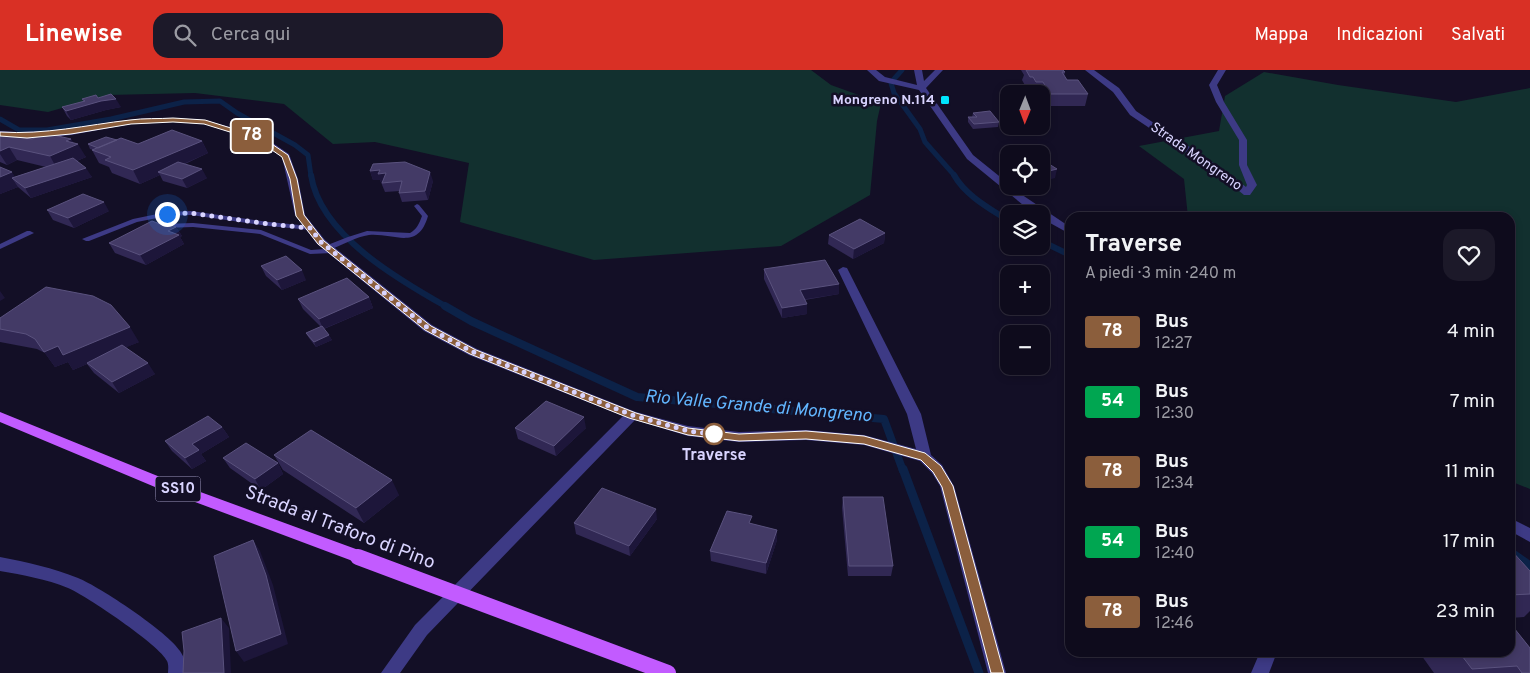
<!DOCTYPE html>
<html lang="it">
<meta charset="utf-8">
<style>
body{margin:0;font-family:Overpass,sans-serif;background:#1c1929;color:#f1f3f6;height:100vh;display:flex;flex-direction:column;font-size:19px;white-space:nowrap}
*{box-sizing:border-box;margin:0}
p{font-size:16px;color:#9b9ba3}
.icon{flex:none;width:28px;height:28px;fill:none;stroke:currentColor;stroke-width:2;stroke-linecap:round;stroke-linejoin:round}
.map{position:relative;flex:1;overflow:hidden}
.sheet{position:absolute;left:1065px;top:142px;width:450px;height:445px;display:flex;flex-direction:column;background:#0e0b1c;border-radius:15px;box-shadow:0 2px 8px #0003,0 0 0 1px #2e2b3b}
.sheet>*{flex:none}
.badge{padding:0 10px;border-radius:4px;font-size:18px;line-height:32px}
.needle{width:32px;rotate:181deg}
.tools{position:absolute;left:1000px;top:15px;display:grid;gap:10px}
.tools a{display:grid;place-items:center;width:50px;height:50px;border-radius:10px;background:#0e0b1c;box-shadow:0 2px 8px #0003,0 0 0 1px #2e2b3b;font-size:25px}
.you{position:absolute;width:25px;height:25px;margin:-12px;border:4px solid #fff;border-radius:50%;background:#1a73e8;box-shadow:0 0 0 8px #1a73e833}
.map>.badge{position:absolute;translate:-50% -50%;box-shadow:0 0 0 2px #fff}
.round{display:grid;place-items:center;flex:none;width:52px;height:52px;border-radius:15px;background:#1c1929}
.headline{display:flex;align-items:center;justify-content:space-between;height:85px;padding:0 20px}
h1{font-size:24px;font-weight:700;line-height:38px}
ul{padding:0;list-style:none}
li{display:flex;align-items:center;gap:15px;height:70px;padding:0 20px}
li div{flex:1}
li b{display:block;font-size:19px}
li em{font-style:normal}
li .badge{min-width:55px;font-weight:700;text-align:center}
header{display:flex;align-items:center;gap:30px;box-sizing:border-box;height:70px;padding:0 25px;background:#d93025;color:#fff}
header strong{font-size:24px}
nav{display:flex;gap:28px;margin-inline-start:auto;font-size:18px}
.search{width:350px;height:45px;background:#1c1929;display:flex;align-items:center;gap:12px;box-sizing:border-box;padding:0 18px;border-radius:15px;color:#9b9ba3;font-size:19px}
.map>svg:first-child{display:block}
</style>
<header>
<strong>Linewise</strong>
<div class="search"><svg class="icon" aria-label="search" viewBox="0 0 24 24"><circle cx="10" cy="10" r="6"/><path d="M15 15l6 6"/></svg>Cerca qui</div>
<nav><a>Mappa</a><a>Indicazioni</a><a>Salvati</a></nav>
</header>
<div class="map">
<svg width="1530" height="603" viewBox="0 0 1530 603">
<rect width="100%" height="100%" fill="#130f26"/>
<path fill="#12302f" d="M0 0H811L831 15 881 33 877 51 870 125 781 176 594 190 460 152 469 93 375 72 333 74 284 34 195 23 108 25 48 42 0 35Z
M1264 2 1338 15 1456 32 1530 18V419L1510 411V148L1188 147 1184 109 1139 76 1219 61 1225 26Z"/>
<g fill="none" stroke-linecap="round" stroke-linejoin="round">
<path stroke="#0c2248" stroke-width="5" d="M894 9 902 0
M891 13 894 23 920 59 925 72 955 106
M0 49 19 60H47L111 49 184 32 220 31 237 43 295 75 308 85 311 106"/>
<path stroke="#0c2248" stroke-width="6" d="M311 105C320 165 399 210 447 237
M954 105C966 126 989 138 1009 151
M1041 171 1070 185"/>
<path stroke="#0c2248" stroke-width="8" d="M445 236 471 251 637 327 884 349 903 401"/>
<path stroke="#0c2248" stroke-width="9" d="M903 399 979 603
M1510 482 1530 496"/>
<path fill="#3d3a85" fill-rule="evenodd" d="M417 134 419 135 428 146C418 181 395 163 369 165 356 167 344 174 332 179L336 181 332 183 310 184 260 164 193 157 164 158 160 156 164 154 193 153 261 160 311 180 325 179V176L348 167 367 161 410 163C417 159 419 154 422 146L414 136Z
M191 141 269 152 310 156 314 158 310 160 269 156 191 145 167 146 137 152 89 171H86L82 169 133 149 167 142Z
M27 161H30L34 163 0 179V174Z"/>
<path fill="#3d3a85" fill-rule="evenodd" d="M867 0H876L885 7 917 15 914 0H922L924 11 935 0H943L926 18 973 85 1009 114V116L1070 157V164L1041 148V144H1035L1028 139 967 89 919 20 879 11Z
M1085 0H1094L1119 18 1136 41 1227 102 1246 117 1247 115 1239 95V70L1216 32 1209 15 1218 0H1226L1217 15 1224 32 1247 70V95L1257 115 1250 125H1244L1221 106 1130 45 1113 22Z
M173 48 205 50 264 67 289 84 298 109 305 145 325 170 432 255 477 279 636 342 688 356 739 362 806 360 864 365 916 379 907 344 838 200 843 197 847 198 921 344 931 385 942 395 954 416 1006 603H988L940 416 932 403 920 391 864 375 806 370 739 372 688 366 635 350 427 565 400 603H381L415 555 623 346 469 285 424 261 317 174 295 145 282 87 258 71 204 54 173 52 131 54 71 65 27 69 0 67V61C46 65 85 55 130 50 144 48 159 48 173 48Z
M1510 448 1530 458V472L1510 461Z
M0 487C27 492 53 498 78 508 100 517 168 562 180 581 185 588 186 595 186 603H168C168 600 169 595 167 591 161 576 85 525 68 518 46 509 23 505 0 501Z
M1260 582H1277L1269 603H1251Z"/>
<path fill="#c25bff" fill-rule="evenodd" d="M0 342 165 409 364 482 366 487 364 492 358 493 155 417 0 352Z"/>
<path stroke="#c25bff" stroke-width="16" d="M358 487 668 603"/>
</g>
<path fill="#312854" d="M1021 0H1063L1065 2 1064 6 1067 10 1088 24 1085 36H1047L1041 26V24H1033L1030 19H1027L1022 10 1024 5Z
M98 28 121 37 106 40 71 50 67 46 62 37 84 32 82 29Z
M973 43 999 52 998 57 973 59 968 52V47H972Z
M0 64 32 69H71L73 73 86 87 77 91 92 107 31 128 18 117 0 124V97L14 107 46 97 17 90 7 95 0 92Z
M117 70 138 74 202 71 208 83 185 94 207 108 187 118 163 111 160 105 140 114 112 103 109 97 99 93 92 80H93L90 79 88 74Z
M370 101 433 111 428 130 402 132 399 123 400 121 385 122 380 110H373Z
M47 140 109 141 74 158 53 150Z
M163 155 176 157 182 166 180 167 184 174 146 195 115 183 109 173Z
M885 163 884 173 853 189 828 174 829 165Z
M261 196 306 210 282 220 266 206Z
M764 199 839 224 805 230 807 244 782 248 764 209Z
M369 227 373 238 324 259 332 270 316 277 309 268 306 263 321 257 303 239 298 229Z
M0 248 139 272 126 277 155 304 119 323 94 303 87 294 73 300 68 292 55 297 45 283 37 279 0 272Z
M222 357 229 367 201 384 206 391 192 399 172 381 165 371Z
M515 358H586L556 386 518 369Z
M274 385 399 425 364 453 283 400Z
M223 388 278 393 283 404 261 420 230 398Z
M843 427 893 496 891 506H848L842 438Z
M657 449 630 486 576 464 574 453Z
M752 454 777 460V470L766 504 711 491 710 481Z
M1510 479 1530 501V541L1524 547 1510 548Z
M1419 582H1510L1530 603H1434Z"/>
<path fill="#1d163a" d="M116 29 121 37 106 40 71 50 66 41 101 31Z
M71 69 75 75 78 74 86 87 57 99 50 86 66 71Z
M202 71 208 83 163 103 158 102 160 105 140 114 133 100Z
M9 77 17 90 7 95 0 84V81Z
M86 98 92 107 31 128 25 118Z
M202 99 207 108 187 118 182 109Z
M1057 99 1055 108 1041 112V103Z
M380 100 386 103 382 113H381L380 110H373L370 101Z
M12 102 18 112 12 108 18 117 0 124V107Z
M430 102 433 111 428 130 425 121Z
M104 132 109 141 74 158 68 148Z
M176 157 182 166 180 167 184 174 146 195 140 185 168 161Z
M885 163 884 173 853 189 854 179Z
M302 200 306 210 282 220 277 210Z
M839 214V224L800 230V220Z
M0 221 5 228 0 231Z
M369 227 373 238 323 259 319 249Z
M807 234V244L782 248V238Z
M130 257 139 272 73 300 68 292 55 297 44 282 58 276Z
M329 265 332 270 316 277 314 272Z
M148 293 155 304 119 323 112 312Z
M584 347 586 358 556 386 554 376Z
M222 357 229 367 201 384 206 391 192 399 185 388 192 374Z
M278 393 283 404 261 420 255 409Z
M392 410 399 425 364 453 356 438Z
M656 439 657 449 630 486 629 476Z
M777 460V470L766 504V493Z
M253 470 260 481 273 515 288 574 244 592 236 581Z
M221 548 229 558 231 603H224Z"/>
<path fill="#433a66" stroke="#5a527e" d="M1026 0H1063L1065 2H1062L1067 10H1078L1088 24H1050L1043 12H1036L1033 7H1030Z
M111 24 116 29 101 31 66 41 62 37 85 31 82 29 96 25 98 28Z
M990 41 999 52 974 54 968 47H977L973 43Z
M172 60 202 71 133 100 105 90 111 87 92 80 121 68 138 74Z
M45 63 71 69 66 71 78 74 50 86 9 77 0 81V64L32 69Z
M106 67 117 70 98 78 88 74Z
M73 88 86 98 25 118 12 108Z
M1041 89 1057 99 1041 103Z
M178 92 202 99 182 109 158 102Z
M405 92 430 102 425 121 399 123 402 111 382 113 386 103 378 104 380 100 370 101 373 94Z
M0 97 12 102 0 107Z
M83 124 104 132 68 148 47 140Z
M860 149 885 163 854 179 829 165Z
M152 151 163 155 167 153 176 157 168 161 179 165 140 185 109 173Z
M286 186 302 200 277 210 261 196Z
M825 190 839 214 800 220 807 234 782 238 764 199Z
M347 208 369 227 319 249 298 229Z
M46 217 93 226 111 235 130 257 63 285 58 276 44 282 35 269 26 264 0 259V248Z
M322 256 329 265 314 272 306 263Z
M122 275 148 293 112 312 87 293Z
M546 331 584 347 554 376 515 358Z
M208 346 222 357 192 374 199 380 185 388 165 371Z
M311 360 392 410 356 438 274 385Z
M246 373 278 393 255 409 223 388Z
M602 418 656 439 629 476 574 453Z
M843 427H883L893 496H849Z
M727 441 752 446 749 453 777 460 766 493 710 481Z
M253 470 266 505 281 564 236 581 214 486Z
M1510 479 1530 501V524L1510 525Z
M221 548 224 603H183L184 581 182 562Z
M1510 553 1530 578V603H1522L1517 596 1472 599 1459 582H1510Z"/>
<path fill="#8b5e3c" stroke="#fff" d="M173 48 205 50 263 68 288 85 297 109 304 145 324 171 431 256 476 280 636 343 688 358 739 364 806 361 864 366 925 383 941 396 953 416 1004 603H991L942 417 933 402 921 390 864 374 806 369 739 371 688 365 629 348 470 284 425 260 318 174 296 146 290 109 282 87 259 71 204 54 173 52 131 54 71 64 27 68 0 66V62C45 65 86 55 130 50 144 48 159 49 173 48Z"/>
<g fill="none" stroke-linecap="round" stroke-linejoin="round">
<path stroke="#d9d4ff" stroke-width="5" stroke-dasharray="0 9" d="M167 144 190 143 269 154 310 158 321 172 428 258 473 282 632 345 688 361 722 365 714 364"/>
</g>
<rect fill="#00e5ff" stroke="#130f26" stroke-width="2" x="940" y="25" width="10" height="10" rx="2.5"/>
<circle fill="#fff" stroke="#8b5e3c" stroke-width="2.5" cx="714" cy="364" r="10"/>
<g text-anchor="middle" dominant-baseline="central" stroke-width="5" stroke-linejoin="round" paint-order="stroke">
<g font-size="14" font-weight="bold" fill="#d9d4ff" stroke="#130f26" text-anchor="end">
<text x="935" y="30">Mongreno N.114</text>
</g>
<g font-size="14" fill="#d9d4ff" stroke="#130f26">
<text transform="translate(1196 87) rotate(35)">Strada Mongreno</text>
</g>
<rect fill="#130f26" stroke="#9e99be" stroke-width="1" x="155.5" y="406.5" width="45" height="25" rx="4"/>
<g font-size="15" font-weight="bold" fill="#d9d4ff">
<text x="178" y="419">SS10</text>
</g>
<g font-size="16" font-weight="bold" fill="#d9d4ff" stroke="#130f26">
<text x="714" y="386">Traverse</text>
</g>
<g font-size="18" font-style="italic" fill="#62b6ff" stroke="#130f26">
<text transform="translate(758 337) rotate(5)">Rio Valle Grande di Mongreno</text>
</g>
<g font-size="19" fill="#d9d4ff" stroke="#130f26">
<text transform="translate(340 458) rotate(21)">Strada al Traforo di Pino</text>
</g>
</g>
</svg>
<div class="tools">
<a><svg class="needle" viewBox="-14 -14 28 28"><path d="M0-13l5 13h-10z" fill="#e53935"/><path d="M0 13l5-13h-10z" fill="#9b9ba3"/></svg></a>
<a><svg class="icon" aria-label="locate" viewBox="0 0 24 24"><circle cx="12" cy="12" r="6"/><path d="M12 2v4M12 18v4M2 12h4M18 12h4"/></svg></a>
<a><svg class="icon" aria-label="layers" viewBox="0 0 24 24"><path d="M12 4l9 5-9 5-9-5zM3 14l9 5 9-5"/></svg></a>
<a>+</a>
<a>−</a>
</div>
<div class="you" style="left:167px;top:144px"></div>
<b class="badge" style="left:252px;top:66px;background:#8b5e3c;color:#fff">78</b>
<section class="sheet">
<div class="headline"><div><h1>Traverse</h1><p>A piedi · 3 min · 240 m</p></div><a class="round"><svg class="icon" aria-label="heart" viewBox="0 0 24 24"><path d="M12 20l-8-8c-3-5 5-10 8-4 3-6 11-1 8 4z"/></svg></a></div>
<ul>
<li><span class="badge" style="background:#8b5e3c;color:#fff">78</span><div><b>Bus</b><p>12:27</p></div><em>4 min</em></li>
<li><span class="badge" style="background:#00a651;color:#fff">54</span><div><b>Bus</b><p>12:30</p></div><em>7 min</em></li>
<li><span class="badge" style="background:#8b5e3c;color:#fff">78</span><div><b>Bus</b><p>12:34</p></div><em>11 min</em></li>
<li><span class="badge" style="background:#00a651;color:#fff">54</span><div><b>Bus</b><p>12:40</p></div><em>17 min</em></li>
<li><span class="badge" style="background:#8b5e3c;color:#fff">78</span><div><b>Bus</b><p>12:46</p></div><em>23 min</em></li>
</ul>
</section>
</div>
